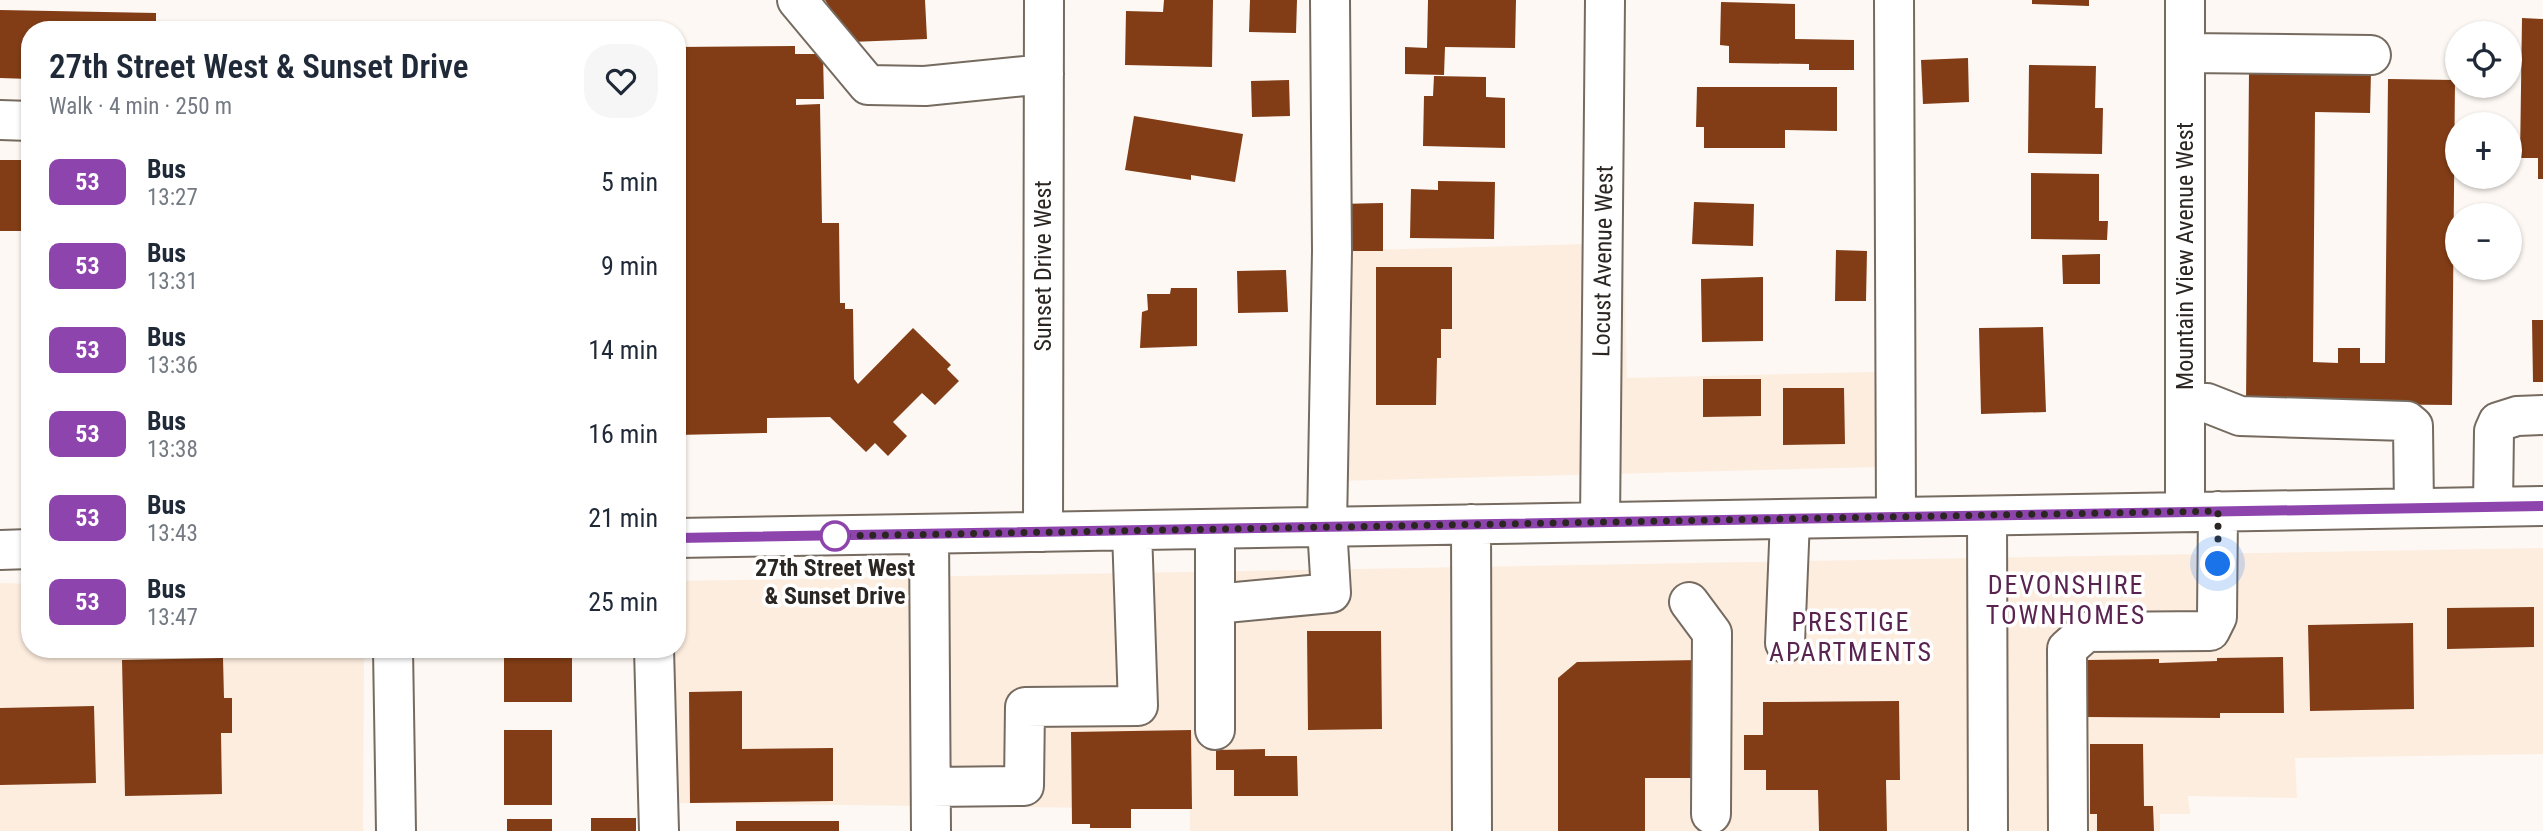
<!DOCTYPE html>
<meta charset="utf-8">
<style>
body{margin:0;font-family:"Roboto Condensed",sans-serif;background:#f6f6f7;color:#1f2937;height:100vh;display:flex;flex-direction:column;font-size:26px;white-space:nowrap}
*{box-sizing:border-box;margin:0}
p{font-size:23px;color:#747a83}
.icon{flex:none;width:38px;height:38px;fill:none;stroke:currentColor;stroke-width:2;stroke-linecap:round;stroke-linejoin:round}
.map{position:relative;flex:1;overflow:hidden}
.details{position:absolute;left:21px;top:21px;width:665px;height:637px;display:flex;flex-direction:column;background:#fff;border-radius:28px;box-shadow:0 2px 5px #0004}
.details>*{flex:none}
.badge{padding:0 14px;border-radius:10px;font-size:24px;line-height:46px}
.tools{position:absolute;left:2445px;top:21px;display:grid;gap:14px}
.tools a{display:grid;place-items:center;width:77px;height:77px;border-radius:50%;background:#fff;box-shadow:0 2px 5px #0004;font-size:35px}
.you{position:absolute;width:35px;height:35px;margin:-18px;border:5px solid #fff;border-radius:50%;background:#1a73e8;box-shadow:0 0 0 10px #1a73e833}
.map>.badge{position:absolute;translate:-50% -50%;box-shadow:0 0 0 4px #fff}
.round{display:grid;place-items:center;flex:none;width:74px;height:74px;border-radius:28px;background:#f6f6f7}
.head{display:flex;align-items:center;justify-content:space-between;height:119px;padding:0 28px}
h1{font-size:33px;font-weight:600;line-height:52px}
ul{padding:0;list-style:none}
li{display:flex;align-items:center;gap:21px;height:84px;padding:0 28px}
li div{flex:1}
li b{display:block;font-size:26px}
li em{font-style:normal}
li .badge{min-width:77px;font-weight:700;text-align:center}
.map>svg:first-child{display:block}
</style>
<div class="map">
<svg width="2543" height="831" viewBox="0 0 2543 831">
<rect width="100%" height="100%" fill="#fdf8f3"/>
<path fill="#fdeddf" d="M1623 243 1627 378 1914 371 1917 466 1337 481 1332 251Z
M2543 548V754L2295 758 2297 798 2188 796 2190 814H2160V831H1190V809L675 803 673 649H677V581Z
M0 583 30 584V649H364L363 831H0Z"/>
<path fill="#823d16" d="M825 0H925L927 39 851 42Z
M1164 0H1213L1212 67 1125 65 1126 11 1163 12Z
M1250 0H1297L1296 33 1249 32Z
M1428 0H1516L1515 48 1445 47 1444 75 1405 74V47L1427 48Z
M2032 0H2089V6L2032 4Z
M1721 2 1795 4V39L1854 40V70H1809V64L1729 63V46L1720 45Z
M0 10 156 13V30H30V79L0 78Z
M2522 18 2543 19V179H2538V158H2520Z
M795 46V54H823L824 99H796V105L820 104 822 223H839L840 303H845V309H853L854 379 858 384 913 328 951 365 947 369 959 381 935 405 922 393 893 422 907 436 888 456 875 443 866 452 830 417 767 418V433L677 435V47Z
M1968 58 1969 102 1923 104 1921 60Z
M2029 65 2096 66 2095 108H2103L2102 154 2028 153Z
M2249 71 2371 72 2370 113 2315 112 2313 362 2338 363V348H2360V363H2385L2388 79 2455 80 2452 405 2246 403Z
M1434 76 1486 77V97L1505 98V148L1423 146 1424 96H1433Z
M1289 80 1290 116 1252 117 1251 81Z
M1697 87H1837V131L1785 130V148H1704V127H1696Z
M1134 116 1243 134 1235 182 1191 175V180L1125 170Z
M0 160H30V231H0Z
M2031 173 2099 174V221H2108L2107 240 2031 239Z
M1438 181 1495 182 1494 239 1410 238 1411 189 1438 190Z
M1694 202 1754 204 1753 246 1692 244Z
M1383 203V251H1339V204Z
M1836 250 1867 251 1866 301H1835Z
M2100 254V284H2063L2062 255Z
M1376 267H1452V329H1441V358H1437L1436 405H1376Z
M1286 270 1288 312 1238 313 1237 271Z
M1763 277V341L1702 342 1701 279Z
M1171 288H1197V346L1140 348 1142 312 1148 310 1147 294H1170Z
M2532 320H2543V382H2533Z
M2043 327 2046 412 1981 414 1979 328Z
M1703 379H1761V416L1703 417Z
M1783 388H1844L1845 444 1783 445Z
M2534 607V647L2447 649V608Z
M2413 623 2414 709 2310 711 2308 625Z
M1307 631H1381L1382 729 1308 730Z
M513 649H572V702H504V650Z
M2283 657 2284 713H2220V718L2088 717 2087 660 2159 659V663L2217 661V658Z
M223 658 224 698H232V733H221L222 794 125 796 122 660Z
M1700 660 1702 778H1645V831H1558V678L1577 662Z
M742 691V749L833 748V801L690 803 689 692Z
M1899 701 1900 780H1886L1887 831H1819L1818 790H1766V770H1744V735H1763V702Z
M94 706 96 783 0 785V708Z
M504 730H552V805H504Z
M1191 730 1192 809H1131V828H1090V824H1072L1071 732Z
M2090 744H2143L2144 806H2153L2154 831H2097V814H2090Z
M1265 749V756H1297L1298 796H1234V770H1216V750Z
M591 818H636V831H591Z
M507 819H552V831H507Z
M736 821H839V831H736Z"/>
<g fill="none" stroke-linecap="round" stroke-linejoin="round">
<defs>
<path id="minor" d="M797 0 868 85 925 86 1044 74
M1894 0 1896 517
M2185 0V512
M2185 53 2371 55
M0 120 30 121
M2185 403H2207L2240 416 2407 421 2413 426 2414 508
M2493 506 2494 431 2498 422 2517 416 2543 415
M1987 516 1988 831
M1600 522 1605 0
M1471 524 1472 831
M1215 529V730
M1043 532 1044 0
M929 534 931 831
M677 538 2543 506
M0 550 30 549
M1689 602 1712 633 1711 814
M1215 604 1331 593 1327 526 1332 251 1330 0
M1785 643 1790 519
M393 649 396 831
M654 649 659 831
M931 787 1024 786 1025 707 1138 706 1132 531
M2068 831 2067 649 2086 632 2210 631 2217 617 2218 511"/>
</defs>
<use href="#minor" stroke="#766b60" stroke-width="42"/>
<use href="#minor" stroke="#fff" stroke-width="38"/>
</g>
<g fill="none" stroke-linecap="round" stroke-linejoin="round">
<defs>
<path id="line" d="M677 538 2543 506"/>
</defs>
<use href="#line" stroke="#fff" stroke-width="16"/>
<use href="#line" stroke="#8e44ad" stroke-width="10"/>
<path stroke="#2b2622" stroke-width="7" stroke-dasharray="0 12.6" d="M835 536 2218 511V564"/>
</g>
<circle fill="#fff" stroke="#8e44ad" stroke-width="3.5" cx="835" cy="536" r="14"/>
<g text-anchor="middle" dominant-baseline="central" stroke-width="7" stroke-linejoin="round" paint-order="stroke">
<g font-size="24" fill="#2b2622" stroke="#fff">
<text transform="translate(2185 256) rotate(-90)">Mountain View Avenue West</text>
<text transform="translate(1603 261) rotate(-89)">Locust Avenue West</text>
<text transform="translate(1043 266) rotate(-90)">Sunset Drive West</text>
</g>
<g font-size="24" font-weight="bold" fill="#2b2622" stroke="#fff">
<text x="835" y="568">27th Street West<tspan x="835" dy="28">&amp; Sunset Drive</tspan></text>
</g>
<g font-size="26" letter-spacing="2" fill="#5a2451" stroke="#fff">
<text x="2066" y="585">DEVONSHIRE<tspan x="2066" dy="30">TOWNHOMES</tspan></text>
<text x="1851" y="622">PRESTIGE<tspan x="1851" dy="30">APARTMENTS</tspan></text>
</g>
</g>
</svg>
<div class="tools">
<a><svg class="icon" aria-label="locate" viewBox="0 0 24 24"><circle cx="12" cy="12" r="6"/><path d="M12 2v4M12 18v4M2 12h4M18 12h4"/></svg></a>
<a>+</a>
<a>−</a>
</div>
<div class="you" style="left:2218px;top:564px"></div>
<section class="details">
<div class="head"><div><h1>27th Street West &amp; Sunset Drive</h1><p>Walk · 4 min · 250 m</p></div><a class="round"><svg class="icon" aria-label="heart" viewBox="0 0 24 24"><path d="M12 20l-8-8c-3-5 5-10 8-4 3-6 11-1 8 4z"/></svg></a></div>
<ul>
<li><span class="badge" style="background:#8e44ad;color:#fff">53</span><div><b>Bus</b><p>13:27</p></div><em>5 min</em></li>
<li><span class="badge" style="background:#8e44ad;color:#fff">53</span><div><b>Bus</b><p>13:31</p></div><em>9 min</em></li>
<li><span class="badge" style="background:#8e44ad;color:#fff">53</span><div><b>Bus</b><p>13:36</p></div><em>14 min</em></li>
<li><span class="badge" style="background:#8e44ad;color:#fff">53</span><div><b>Bus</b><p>13:38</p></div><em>16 min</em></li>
<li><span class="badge" style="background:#8e44ad;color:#fff">53</span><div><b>Bus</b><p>13:43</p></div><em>21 min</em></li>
<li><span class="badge" style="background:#8e44ad;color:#fff">53</span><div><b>Bus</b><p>13:47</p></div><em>25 min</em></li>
</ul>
</section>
</div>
